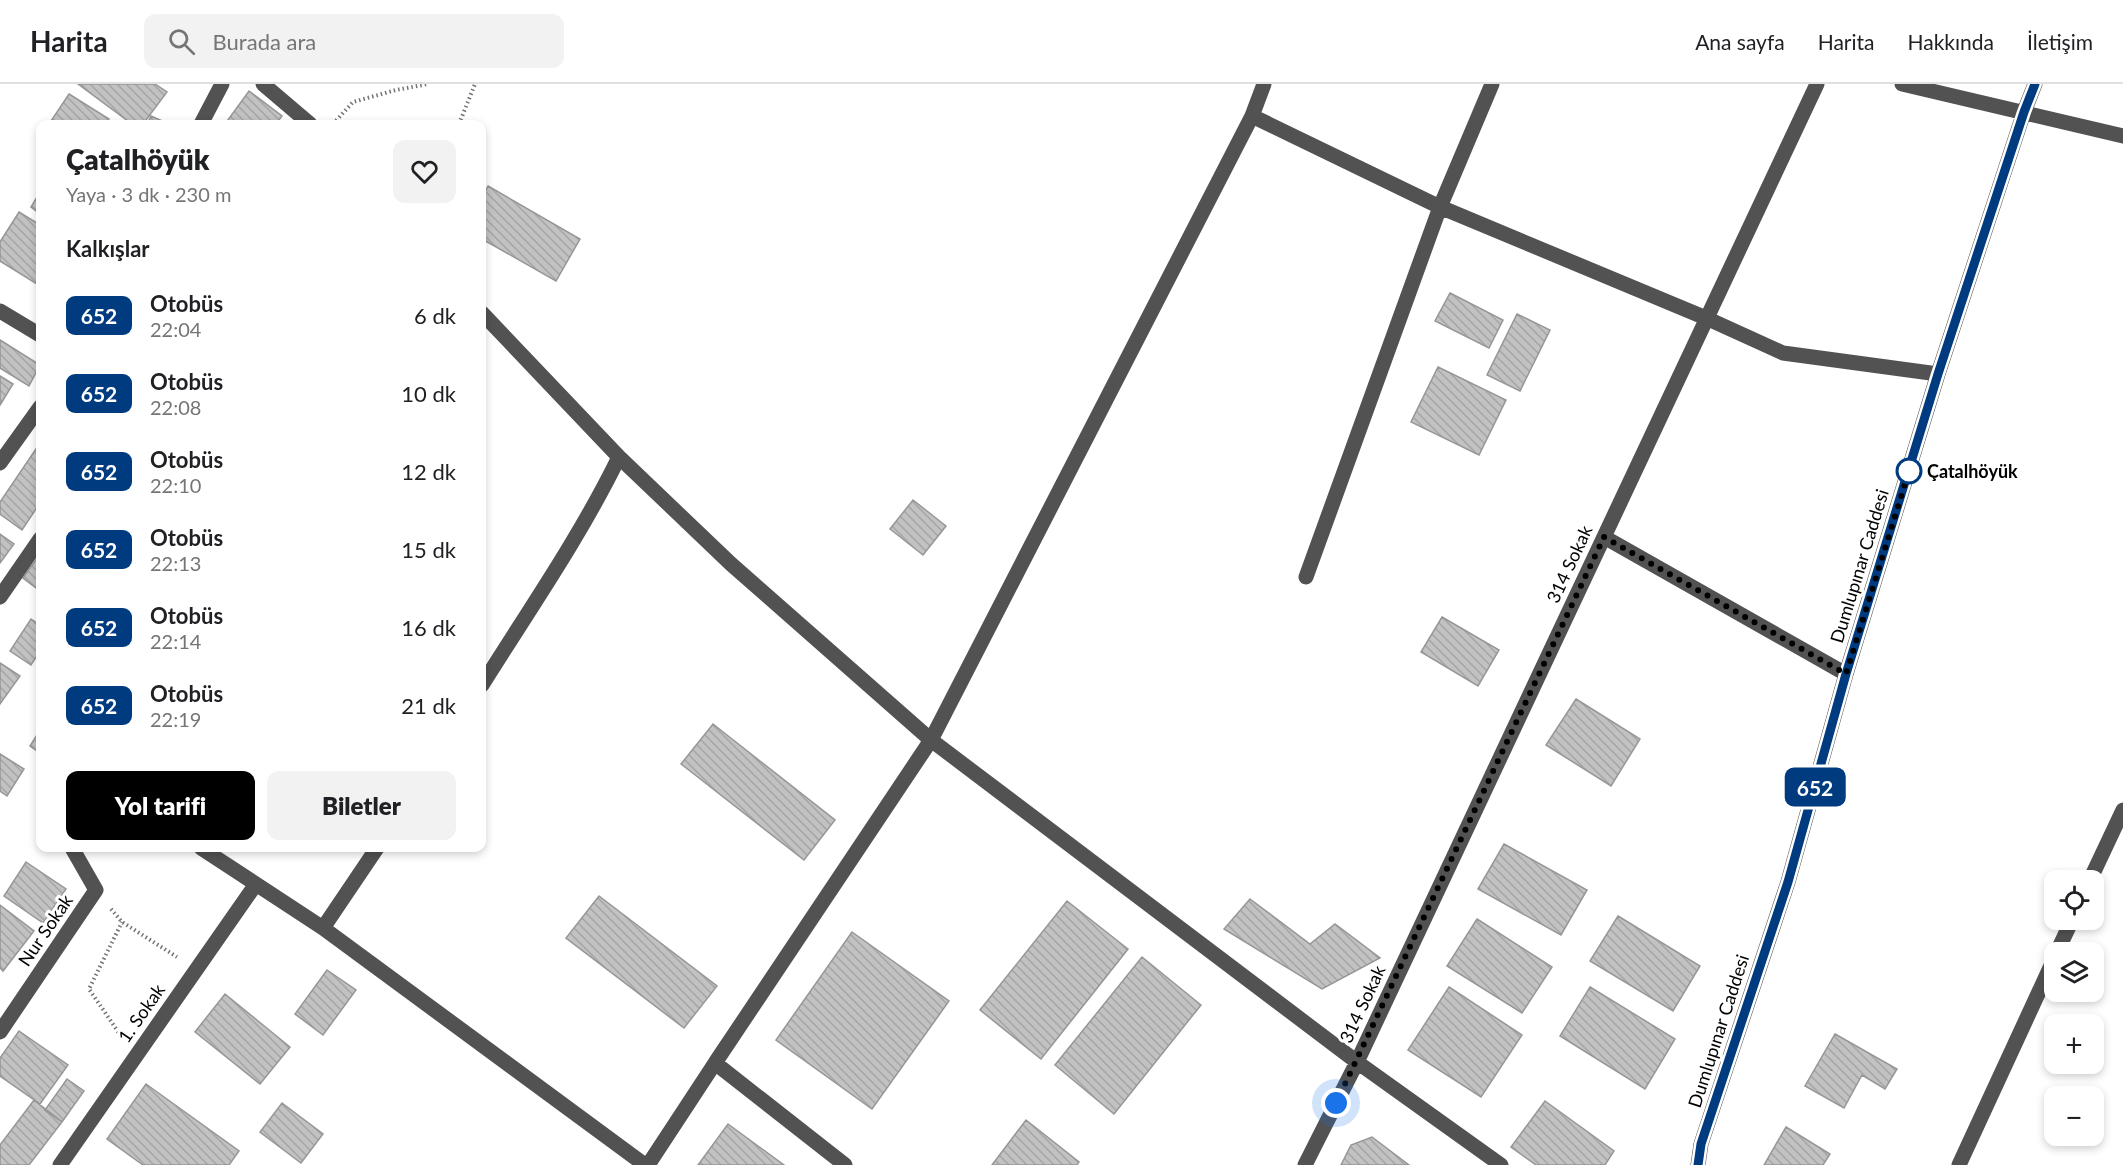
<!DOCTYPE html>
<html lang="tr">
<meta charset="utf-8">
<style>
body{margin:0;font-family:Lato,sans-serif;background:#f2f2f2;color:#202124;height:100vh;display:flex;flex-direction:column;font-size:22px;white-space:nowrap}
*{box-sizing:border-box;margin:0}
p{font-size:20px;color:#757577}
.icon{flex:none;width:33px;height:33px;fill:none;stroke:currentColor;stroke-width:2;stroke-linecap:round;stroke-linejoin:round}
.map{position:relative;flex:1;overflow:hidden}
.details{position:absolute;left:36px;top:36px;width:450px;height:732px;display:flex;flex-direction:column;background:#fff;border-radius:12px;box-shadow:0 3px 9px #0003}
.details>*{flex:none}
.badge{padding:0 12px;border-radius:9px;font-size:21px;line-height:39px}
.tools{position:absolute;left:2044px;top:786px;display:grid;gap:12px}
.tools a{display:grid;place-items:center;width:60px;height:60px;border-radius:12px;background:#fff;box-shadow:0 3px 9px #0003;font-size:30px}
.you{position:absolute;width:30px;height:30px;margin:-15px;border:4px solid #fff;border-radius:50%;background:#1a73e8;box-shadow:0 0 0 9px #1a73e833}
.map>.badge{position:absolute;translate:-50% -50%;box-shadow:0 0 0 3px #fff}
h2{padding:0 30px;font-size:22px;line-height:54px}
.round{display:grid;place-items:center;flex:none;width:63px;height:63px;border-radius:12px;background:#f2f2f2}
.head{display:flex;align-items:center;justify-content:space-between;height:102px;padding:0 30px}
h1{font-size:28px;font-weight:800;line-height:45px}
.primary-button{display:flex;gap:12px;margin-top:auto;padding:12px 30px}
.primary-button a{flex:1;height:69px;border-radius:12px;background:#000;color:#fff;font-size:24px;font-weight:800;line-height:69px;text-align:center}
.primary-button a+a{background:#f2f2f2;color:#202124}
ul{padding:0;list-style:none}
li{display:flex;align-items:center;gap:18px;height:78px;padding:0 30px}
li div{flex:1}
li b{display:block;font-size:22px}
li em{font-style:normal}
li .badge{min-width:66px;font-weight:700;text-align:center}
header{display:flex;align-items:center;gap:36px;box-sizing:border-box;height:84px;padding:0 30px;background:#fff;border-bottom:2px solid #e0e0e0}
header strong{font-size:28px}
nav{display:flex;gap:33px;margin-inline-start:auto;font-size:21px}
.search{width:420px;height:54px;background:#f2f2f2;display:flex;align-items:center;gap:15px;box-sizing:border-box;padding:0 21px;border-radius:12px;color:#757577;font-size:22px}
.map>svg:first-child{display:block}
</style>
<header>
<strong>Harita</strong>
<div class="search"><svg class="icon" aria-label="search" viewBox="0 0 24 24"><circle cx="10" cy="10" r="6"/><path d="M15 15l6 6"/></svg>Burada ara</div>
<nav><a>Ana sayfa</a><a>Harita</a><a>Hakkında</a><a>İletişim</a></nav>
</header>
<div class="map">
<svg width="2123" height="1081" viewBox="0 0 2123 1081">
<defs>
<pattern id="building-back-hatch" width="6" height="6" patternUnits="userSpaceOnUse" patternTransform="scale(1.5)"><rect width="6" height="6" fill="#c2c2c2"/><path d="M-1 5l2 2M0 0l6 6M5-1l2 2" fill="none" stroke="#a5a5a5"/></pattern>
</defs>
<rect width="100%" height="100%" fill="#fff"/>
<path fill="url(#building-back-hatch)" stroke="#969696" stroke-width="1.5" d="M78 0H155L167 8 143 40H132Z
M249 7 282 32 276 40H225Z
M69 10 109 35 106 40H49Z
M151 32 169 40H147Z
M488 102 580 155 556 197 482 155V114Z
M40 108V130L31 123Z
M19 128 40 141V202L0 177V158Z
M1450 209 1503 236 1489 264 1435 237Z
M1517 230 1550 246 1520 307 1487 291Z
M0 256 40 281 29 302 0 284Z
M1438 283 1506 316 1479 371 1411 338Z
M0 292 13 300 0 321Z
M40 359V419L22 446 0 430V418Z
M913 416 946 442 923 471 890 445Z
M0 450 14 460 0 479Z
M40 470V507L23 494Z
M1442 533 1499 566 1478 602 1421 568Z
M31 535 40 541V567L31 581 10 567Z
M0 579 20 592 0 620Z
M1576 615 1640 655 1611 702 1546 661Z
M713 640 835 736 804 776 681 680Z
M40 646V669L30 662Z
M0 670 24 685 7 712 0 707Z
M1504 760 1587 806 1561 851 1478 805Z
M26 778 66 805 43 839 4 812Z
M599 812 717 902 684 944 566 854Z
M1250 815 1310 860 1335 840 1380 874 1322 905 1224 845Z
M1067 817 1128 865 1041 975 980 926Z
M0 821 34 847 3 887 0 884Z
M1618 832 1700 882 1673 927 1590 877Z
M1477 835 1552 883 1522 929 1447 882Z
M852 848 949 917 872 1025 776 956Z
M1142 873 1201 921 1114 1030 1055 981Z
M327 886 356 906 323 951 295 930Z
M1449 903 1522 951 1481 1013 1408 966Z
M1590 903 1675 955 1645 1005 1560 952Z
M225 910 290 963 260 1000 195 948Z
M19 947 68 981 40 1020 0 992V974Z
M1835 950 1897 985 1885 1005 1862 991 1844 1024 1805 1002Z
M67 995 84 1007 62 1038 45 1026Z
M146 1000 239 1067 229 1081H143L107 1055Z
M34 1016 62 1038 29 1081H0V1061Z
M1545 1017 1614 1067 1605 1081H1536L1511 1063Z
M282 1019 323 1050 301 1079 260 1048Z
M1026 1036 1079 1078 1077 1081H992Z
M728 1040 784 1081H698Z
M1786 1043 1830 1070 1823 1081H1764Z
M1372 1053 1409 1081H1341L1351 1061Z"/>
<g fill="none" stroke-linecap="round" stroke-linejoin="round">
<path stroke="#747474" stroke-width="4" stroke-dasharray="1.5 3" stroke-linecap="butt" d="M333 40 353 18 396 6 428 0
M459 40 475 0
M111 825 122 838 177 873
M121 952 89 905 122 838"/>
<path stroke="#525252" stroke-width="15" d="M263 0 310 40
M1902 0 2123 52
M1252 32 1440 123 1706 234 1783 269 1938 290
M201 40 222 0
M0 227 40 251
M482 229 619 373 731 480 931 656 1357 978 1501 1081
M0 379 40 323
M1604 453 1846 590
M1306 493 1440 123 1492 0
M0 513 40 455
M482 601C529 526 580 453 619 373
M201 764 323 844
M377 764 323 844 645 1081
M2090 796 2123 726
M2057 868 2072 836
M0 948 96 806 72 764
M715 979 931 656 1252 32 1264 0
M60 1081 256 800
M648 1081 715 979 845 1081
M1305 1081 1357 978 1817 0
M1698 1081 1701 1060 1788 798 1846 590 1938 290 2024 28 2035 0
M1959 1081 2055 873"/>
</g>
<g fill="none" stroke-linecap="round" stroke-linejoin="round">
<defs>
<path id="line" d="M1698 1081 1701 1060 1788 798 1846 590 1938 290 2024 28 2035 0"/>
</defs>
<use href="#line" stroke="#fff" stroke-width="14"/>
<use href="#line" stroke="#003b80" stroke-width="9"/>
<path stroke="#000" stroke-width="6" stroke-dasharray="0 10.8" d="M1336 1019 1604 453 1846 590 1909 387"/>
</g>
<circle fill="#fff" stroke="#003b80" stroke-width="3" cx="1909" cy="387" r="12"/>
<g text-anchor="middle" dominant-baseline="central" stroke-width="6" stroke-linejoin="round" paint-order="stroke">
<g font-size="18" font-weight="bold" fill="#000" stroke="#fff" text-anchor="start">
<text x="1927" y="387">Çatalhöyük</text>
</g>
<g font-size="18" fill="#000" stroke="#fff">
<text transform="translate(1569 480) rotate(-65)">314 Sokak</text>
<text transform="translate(1859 482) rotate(-73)">Dumlupınar Caddesi</text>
<text transform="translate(45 846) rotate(-56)">Nur Sokak</text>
<text transform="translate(1362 920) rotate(-65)">314 Sokak</text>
<text transform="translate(141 929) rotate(-55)">1. Sokak</text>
<text transform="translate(1718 947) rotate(-72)">Dumlupınar Caddesi</text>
</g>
</g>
</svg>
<div class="tools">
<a><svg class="icon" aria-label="locate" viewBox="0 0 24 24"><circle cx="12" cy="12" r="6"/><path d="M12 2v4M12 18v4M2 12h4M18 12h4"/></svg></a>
<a><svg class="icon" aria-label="layers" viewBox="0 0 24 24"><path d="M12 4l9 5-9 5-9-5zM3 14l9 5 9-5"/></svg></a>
<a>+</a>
<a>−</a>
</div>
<div class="you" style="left:1336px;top:1019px"></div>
<b class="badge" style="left:1815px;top:703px;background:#003b80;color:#fff">652</b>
<section class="details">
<div class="head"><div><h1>Çatalhöyük</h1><p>Yaya · 3 dk · 230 m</p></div><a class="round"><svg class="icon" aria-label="heart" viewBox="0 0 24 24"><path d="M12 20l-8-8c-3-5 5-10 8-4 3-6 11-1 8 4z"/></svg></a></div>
<h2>Kalkışlar</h2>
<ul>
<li><span class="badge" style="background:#003b80;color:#fff">652</span><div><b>Otobüs</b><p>22:04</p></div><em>6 dk</em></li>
<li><span class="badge" style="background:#003b80;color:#fff">652</span><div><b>Otobüs</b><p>22:08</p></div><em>10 dk</em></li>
<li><span class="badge" style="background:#003b80;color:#fff">652</span><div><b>Otobüs</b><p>22:10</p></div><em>12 dk</em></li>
<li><span class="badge" style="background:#003b80;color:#fff">652</span><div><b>Otobüs</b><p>22:13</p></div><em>15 dk</em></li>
<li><span class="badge" style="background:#003b80;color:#fff">652</span><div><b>Otobüs</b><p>22:14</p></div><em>16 dk</em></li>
<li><span class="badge" style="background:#003b80;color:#fff">652</span><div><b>Otobüs</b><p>22:19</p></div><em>21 dk</em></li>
</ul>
<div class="primary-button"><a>Yol tarifi</a><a>Biletler</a></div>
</section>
</div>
